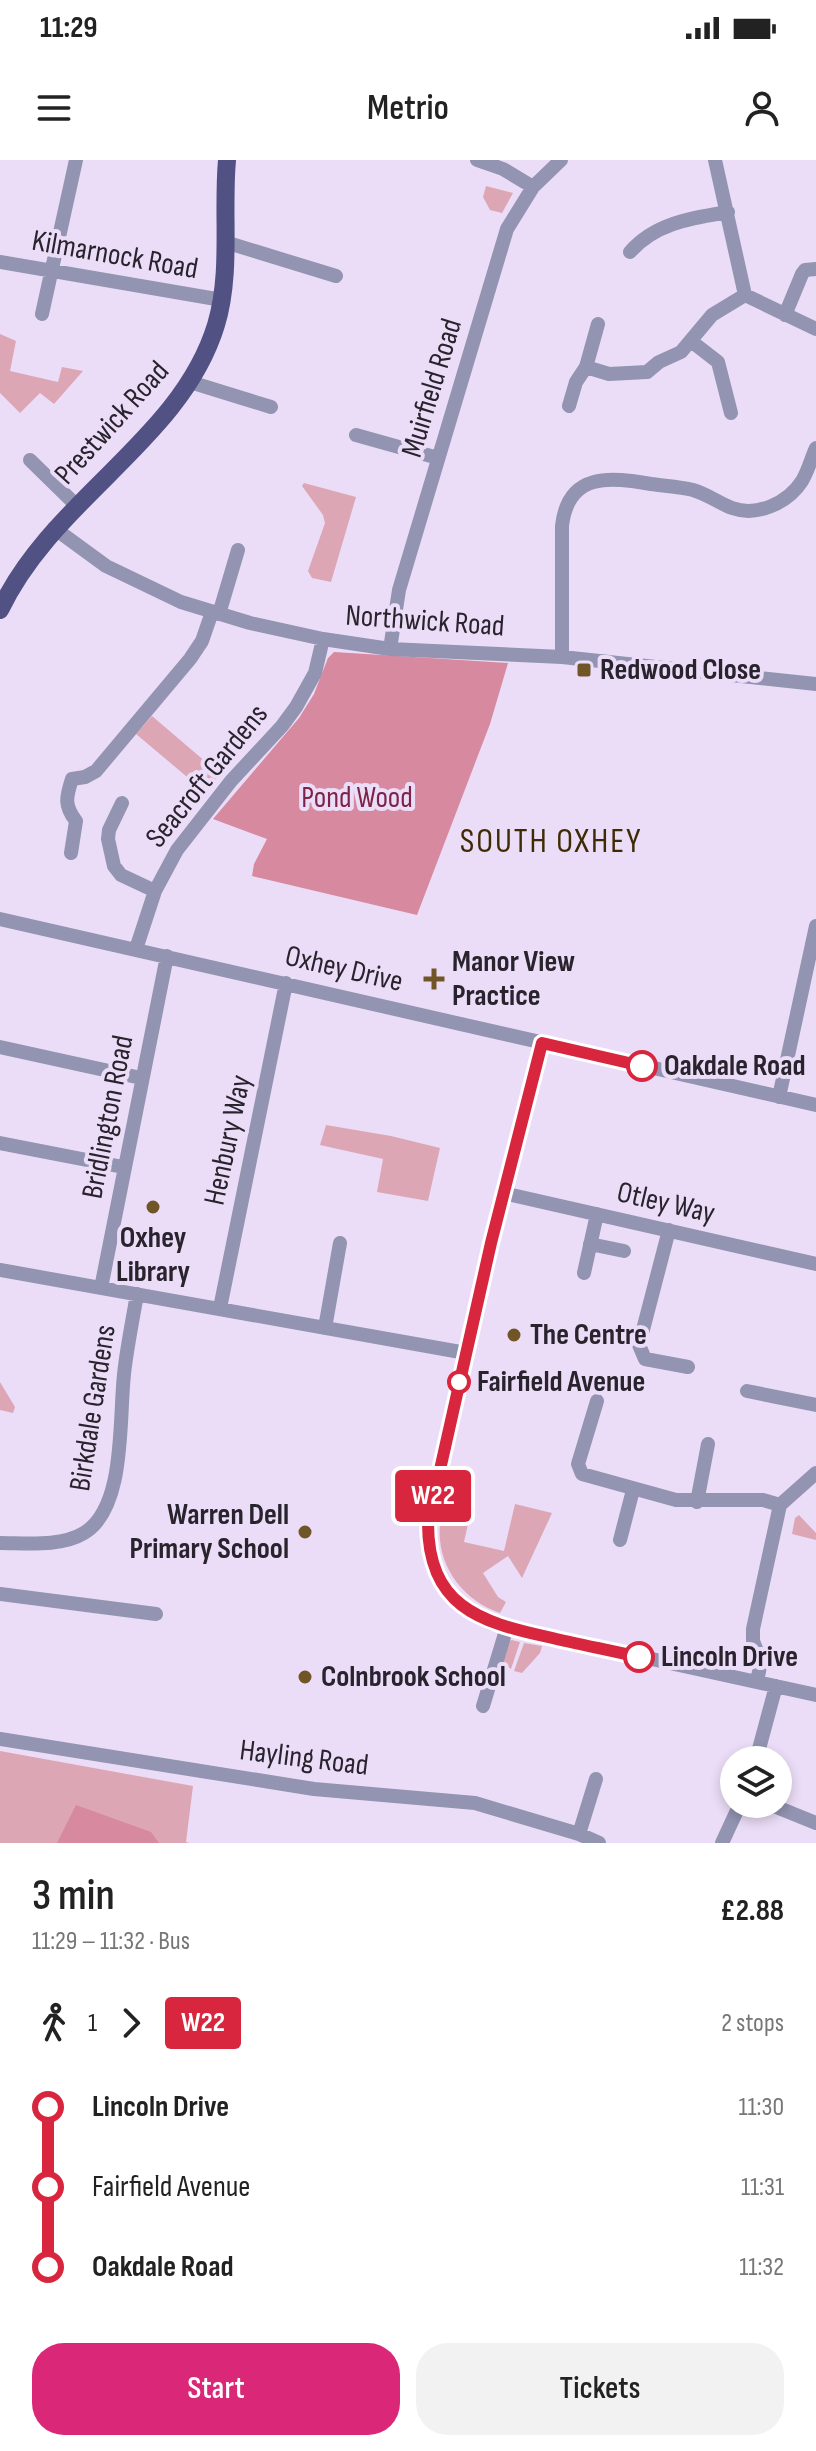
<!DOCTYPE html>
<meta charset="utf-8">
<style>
body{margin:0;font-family:"Sofia Sans Condensed",sans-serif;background:#f2f2f2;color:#222;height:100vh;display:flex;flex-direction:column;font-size:30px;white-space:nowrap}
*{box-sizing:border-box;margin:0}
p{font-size:26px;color:#767676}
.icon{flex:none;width:44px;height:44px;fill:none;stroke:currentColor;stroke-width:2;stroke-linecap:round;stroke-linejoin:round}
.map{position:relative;height:1683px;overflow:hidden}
.panel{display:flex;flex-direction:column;background:#fff;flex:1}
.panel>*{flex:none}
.badge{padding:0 16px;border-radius:6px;font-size:28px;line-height:52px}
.controls{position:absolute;left:720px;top:1586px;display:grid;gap:16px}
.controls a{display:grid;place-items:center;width:72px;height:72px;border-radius:50%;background:#fff;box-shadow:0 4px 12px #0003;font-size:40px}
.map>.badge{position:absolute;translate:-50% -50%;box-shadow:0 0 0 4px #fff}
.legs{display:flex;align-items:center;gap:12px;height:88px;padding:0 32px;font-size:26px}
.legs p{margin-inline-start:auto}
.head{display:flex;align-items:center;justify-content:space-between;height:136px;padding:0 32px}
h1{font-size:44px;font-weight:600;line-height:60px}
.button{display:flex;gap:16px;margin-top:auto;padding:16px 32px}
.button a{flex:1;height:92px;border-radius:32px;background:#db2777;color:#fff;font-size:32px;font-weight:600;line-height:92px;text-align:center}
.button a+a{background:#f2f2f2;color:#222}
ul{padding:0 32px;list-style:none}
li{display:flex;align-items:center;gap:28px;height:80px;font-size:30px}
li i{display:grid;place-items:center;width:12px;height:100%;margin:0 10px;background:currentColor}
li i::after{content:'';width:20px;height:20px;margin:-10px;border:6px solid;border-radius:50%;background:#fff}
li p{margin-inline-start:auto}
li:first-child i{background:linear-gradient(#0000 50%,currentColor 0)}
li:last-child i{background:linear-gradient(currentColor 50%,#0000 0)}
.status{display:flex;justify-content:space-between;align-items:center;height:56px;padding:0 40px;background:#fff;direction:ltr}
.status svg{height:22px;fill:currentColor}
header{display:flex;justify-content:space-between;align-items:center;height:104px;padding:0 32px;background:#fff;font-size:36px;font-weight:600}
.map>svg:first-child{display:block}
</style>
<div class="status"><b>11:29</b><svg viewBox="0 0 49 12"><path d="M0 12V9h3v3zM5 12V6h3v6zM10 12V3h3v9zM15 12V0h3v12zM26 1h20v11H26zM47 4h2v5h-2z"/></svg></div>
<header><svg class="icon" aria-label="menu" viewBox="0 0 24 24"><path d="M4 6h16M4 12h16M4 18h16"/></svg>Metrio<svg class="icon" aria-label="person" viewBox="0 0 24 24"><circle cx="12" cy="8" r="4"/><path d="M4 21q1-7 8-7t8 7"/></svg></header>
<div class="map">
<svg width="816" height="1683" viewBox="0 0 816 1683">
<rect width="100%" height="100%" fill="#ebddf7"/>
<path fill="#dda6b5" d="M486 26 513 33 502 53 490 50 483 37Z
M0 174 16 181 10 211 58 222 62 207 83 211 54 244 40 233 20 253 0 233Z
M304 323 356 337 331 422 312 418 308 411 325 363 323 355 302 326Z
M152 556 220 614 205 632 136 574Z
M326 965 391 976 440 988 428 1041 377 1032 383 999 320 985Z
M0 1222 15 1247 13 1253 0 1250Z
M447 1327 475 1333 464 1382 504 1391 515 1344 552 1353 522 1418 508 1396 483 1413 498 1437 506 1442 500 1453C463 1441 436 1405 440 1365 441 1352 445 1339 447 1327Z
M799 1355 816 1373V1380L792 1374 795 1358Z
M512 1480 520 1482 511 1509 502 1502 509 1481Z
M524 1483 542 1486 540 1493 522 1513 514 1511Z
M0 1591 193 1626 186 1682 190 1683H0Z"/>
<path fill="#d6899f" d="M334 492 508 503 490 564 417 755 252 716 254 704 267 679 213 659 299 558 314 534 328 498Z
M76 1645 151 1672 159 1683H57Z"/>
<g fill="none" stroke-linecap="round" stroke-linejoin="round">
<path stroke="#9294b1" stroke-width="14" d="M477 0 503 9 533 27
M225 82 336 116
M630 92C655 63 692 58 728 52
M0 102 222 140
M745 135 816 169
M42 154 76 0
M785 155 802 114 805 110 816 109
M691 181 718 202 731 253
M586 207 609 214 647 212 659 202 681 192 712 155 745 135 715 0
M190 222 271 247
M569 246 576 222 586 207 598 164
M356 275 438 298
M30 300 76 345
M54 368 106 406 181 442 250 463 323 479 390 489 562 497 816 524
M219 454 238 390
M390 489 399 430 507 69 533 27 561 0
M562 497V366C568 312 610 317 651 324 665 326 680 327 693 330 707 334 719 343 732 348 757 357 788 343 802 321 808 311 811 299 816 288
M122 643 109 670 108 679 114 706 121 715 155 731
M71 693 76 661C64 646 66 637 72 619L85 617 96 611 190 499 202 481 212 452
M0 759 816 945
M136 789 155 731 177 690 231 621 282 566 296 547 315 513 323 479
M542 883 491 1083 430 1353C422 1401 447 1446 493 1464L816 1535
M0 887 141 918
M779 937 816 766
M0 983 123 1007
M503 1033 816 1104
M669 1070 639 1185 645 1199 688 1207
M590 1084 624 1091
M0 1110 466 1193
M584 1113 597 1054
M101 1128 167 796
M220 1148 286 823
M325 1168 340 1083
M747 1231 816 1245
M597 1241 578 1304 582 1314 676 1340H763L780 1345
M697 1342 708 1284
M620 1380 633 1330
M0 1383C26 1383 61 1387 84 1373 128 1347 118 1251 125 1206 128 1182 133 1158 137 1134
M0 1434 156 1454
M757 1522 761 1501 753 1481V1469L780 1345 816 1313
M483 1546 507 1467
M0 1579 314 1629 475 1643 579 1674 599 1683
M756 1600 776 1526
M769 1644 816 1663
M579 1674 596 1619
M722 1683 740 1644"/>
<path stroke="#515184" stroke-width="18" d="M0 450C53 338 181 280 216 165 232 112 222 54 227 0"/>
</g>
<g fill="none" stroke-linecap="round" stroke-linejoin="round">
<defs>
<path id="line-1" d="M639 1497C608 1490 578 1484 548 1477 478 1462 428 1445 428 1363L491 1083 542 883 642 906"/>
</defs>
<use href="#line-1" stroke="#fff" stroke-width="18"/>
<use href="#line-1" stroke="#d7263d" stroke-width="12"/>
</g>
<g fill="#705527" stroke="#ebddf7" stroke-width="3">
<rect x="576" y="502" width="16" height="16" rx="4"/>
<path d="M430 807h8v8h8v8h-8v8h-8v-8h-8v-8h8z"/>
<circle cx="153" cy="1047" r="8"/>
<circle cx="514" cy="1175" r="8"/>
<circle cx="305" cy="1372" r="8"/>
<circle cx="305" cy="1517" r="8"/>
</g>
<g fill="#fff" stroke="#d7263d" stroke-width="4">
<circle cx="642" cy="906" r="14"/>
<circle cx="459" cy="1222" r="10"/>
<circle cx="639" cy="1497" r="14"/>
</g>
<g text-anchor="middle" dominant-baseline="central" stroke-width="8" stroke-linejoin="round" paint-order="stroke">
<g font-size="30" fill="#28232d" stroke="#ebddf7">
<text transform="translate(115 95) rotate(10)">Kilmarnock Road</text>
<text transform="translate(432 228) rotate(-73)">Muirfield Road</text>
<text transform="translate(112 263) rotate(-48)">Prestwick Road</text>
<text transform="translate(425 461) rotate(4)">Northwick Road</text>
<text transform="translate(207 616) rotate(-51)">Seacroft Gardens</text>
<text transform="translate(344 809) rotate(13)">Oxhey Drive</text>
<text transform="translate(108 957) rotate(-79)">Bridlington Road</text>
<text transform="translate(228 980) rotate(-78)">Henbury Way</text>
<text transform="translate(666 1043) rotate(13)">Otley Way</text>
<text transform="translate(93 1248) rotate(-81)">Birkdale Gardens</text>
<text transform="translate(304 1598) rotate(7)">Hayling Road</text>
</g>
<g font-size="30" font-weight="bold" fill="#28232d" stroke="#ebddf7" text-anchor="start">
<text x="600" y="510">Redwood Close</text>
<text x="452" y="802">Manor View<tspan x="452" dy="34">Practice</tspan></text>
<text x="153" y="1078" text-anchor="middle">Oxhey<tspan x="153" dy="34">Library</tspan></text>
<text x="530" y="1175">The Centre</text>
<text x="289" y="1355" text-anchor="end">Warren Dell<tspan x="289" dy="34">Primary School</tspan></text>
<text x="321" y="1517">Colnbrook School</text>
</g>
<g font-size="30" fill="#7d2346" stroke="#ebddf7">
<text x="357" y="638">Pond Wood</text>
</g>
<g font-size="30" font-weight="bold" fill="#28232d" stroke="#ebddf7" text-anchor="start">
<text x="664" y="906">Oakdale Road</text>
<text x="477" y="1222">Fairfield Avenue</text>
<text x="661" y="1497">Lincoln Drive</text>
</g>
<g font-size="34" letter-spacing="2" fill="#3f2b03" stroke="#ebddf7">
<text x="551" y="681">SOUTH OXHEY</text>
</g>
</g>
</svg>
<div class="controls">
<a><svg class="icon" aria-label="layers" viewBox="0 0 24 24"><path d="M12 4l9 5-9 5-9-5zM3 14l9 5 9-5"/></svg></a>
</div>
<b class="badge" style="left:433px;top:1336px;background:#d7263d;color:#fff">W22</b>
</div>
<section class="panel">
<div class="head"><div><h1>3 min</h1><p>11:29 – 11:32 · Bus</p></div><b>£2.88</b></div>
<div class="legs"><svg class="icon" aria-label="walk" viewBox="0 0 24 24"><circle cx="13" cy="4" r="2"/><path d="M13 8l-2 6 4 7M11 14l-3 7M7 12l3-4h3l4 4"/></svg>1<svg class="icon" aria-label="forward" viewBox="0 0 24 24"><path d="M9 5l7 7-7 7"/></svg><b class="badge" style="background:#d7263d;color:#fff">W22</b><p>2 stops</p></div>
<ul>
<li><i style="color:#d7263d"></i><b>Lincoln Drive</b><p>11:30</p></li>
<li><i style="color:#d7263d"></i><span>Fairfield Avenue</span><p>11:31</p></li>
<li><i style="color:#d7263d"></i><b>Oakdale Road</b><p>11:32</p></li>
</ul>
<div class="button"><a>Start</a><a>Tickets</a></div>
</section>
